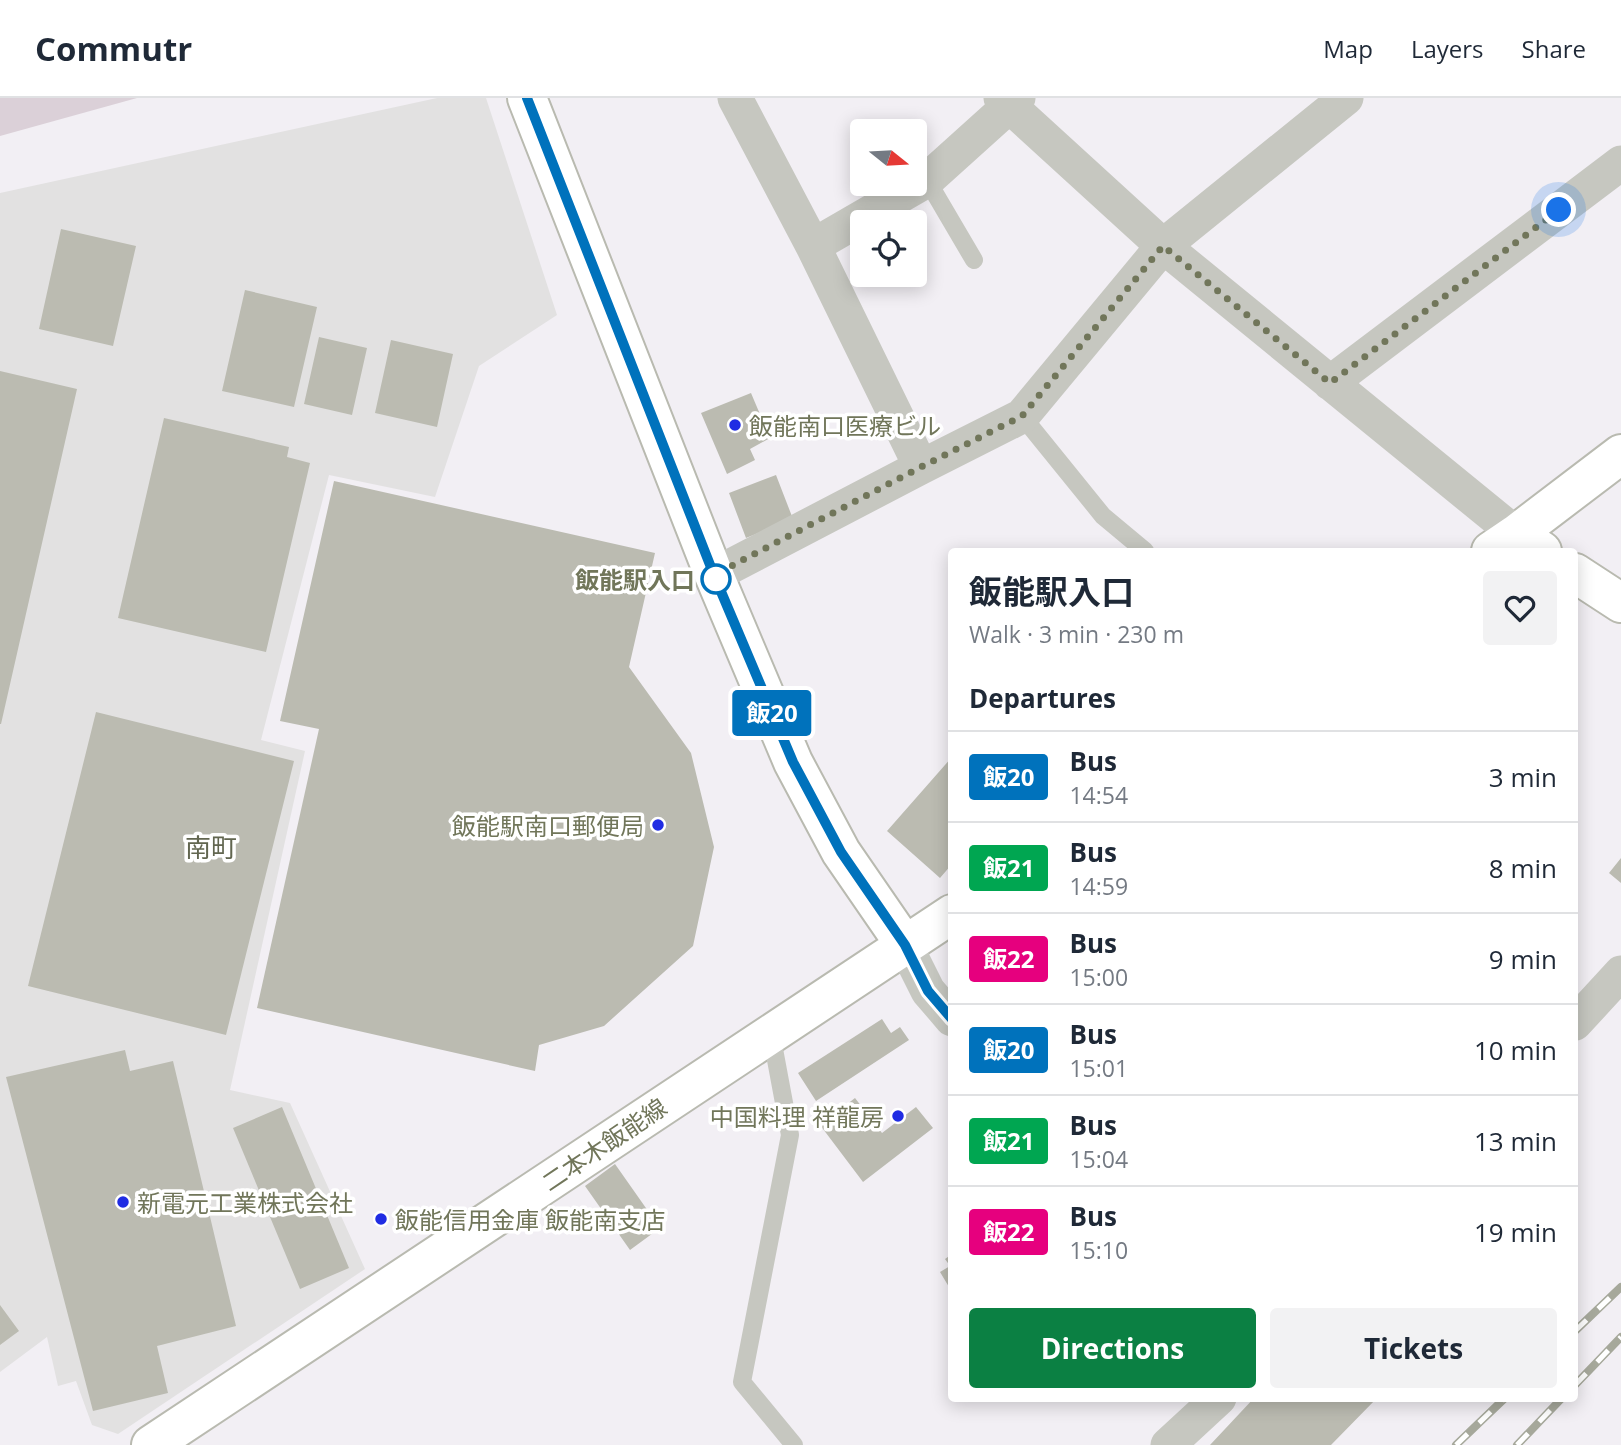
<!DOCTYPE html>
<meta charset="utf-8">
<style>
body{margin:0;font-family:"Open Sans","Noto Sans JP",sans-serif;background:#f2f2f3;color:#1f2937;height:100vh;display:flex;flex-direction:column;font-size:26px;white-space:nowrap}
*{box-sizing:border-box;margin:0}
p{font-size:23px;color:#747a83}
.icon{flex:none;width:38px;height:38px;fill:none;stroke:currentColor;stroke-width:2;stroke-linecap:round;stroke-linejoin:round}
.map{position:relative;flex:1;overflow:hidden}
.panel{position:absolute;left:948px;top:450px;width:630px;height:854px;display:flex;flex-direction:column;background:#fff;border-radius:7px;box-shadow:0 4px 18px #0003}
.panel>*{flex:none}
.badge{padding:0 14px;border-radius:5px;font-size:24px;line-height:46px}
.needle{width:46px;rotate:108deg}
.tools{position:absolute;left:850px;top:21px;display:grid;gap:14px}
.tools a{display:grid;place-items:center;width:77px;height:77px;border-radius:7px;background:#fff;box-shadow:0 4px 18px #0003;font-size:35px}
.you{position:absolute;width:35px;height:35px;margin:-18px;border:5px solid #fff;border-radius:50%;background:#1a73e8;box-shadow:0 0 0 10px #1a73e833}
.map>.badge{position:absolute;translate:-50% -50%;box-shadow:0 0 0 4px #fff}
h2{padding:0 21px;font-size:26px;line-height:63px}
.round{display:grid;place-items:center;flex:none;width:74px;height:74px;border-radius:7px;background:#f2f2f3}
.summary{display:flex;align-items:center;justify-content:space-between;height:119px;padding:0 21px}
h1{font-size:33px;font-weight:700;line-height:52px}
.action{display:flex;gap:14px;margin-top:auto;padding:14px 21px}
.action a{flex:1;height:80px;border-radius:7px;background:#0b8043;color:#fff;font-size:28px;font-weight:700;line-height:80px;text-align:center}
.action a+a{background:#f2f2f3;color:#1f2937}
ul{padding:0;list-style:none}
li{display:flex;align-items:center;gap:21px;height:91px;padding:0 21px;border-top:2px solid #e0e1e3}
li div{flex:1}
li b{display:block;font-size:26px}
li em{font-style:normal}
li .badge{min-width:77px;font-weight:700;text-align:center}
header{display:flex;align-items:center;gap:42px;box-sizing:border-box;height:98px;padding:0 35px;background:#fff;border-bottom:2px solid #e0e1e3}
header strong{font-size:33px}
nav{display:flex;gap:38px;margin-inline-start:auto;font-size:24px}
.map>svg:first-child{display:block}
</style>
<header>
<strong>Commutr</strong>
<nav><a>Map</a><a>Layers</a><a>Share</a></nav>
</header>
<div class="map">
<svg width="1621" height="1347" viewBox="0 0 1621 1347">
<rect width="100%" height="100%" fill="#f2eff4"/>
<path fill="#e2e1e1" d="M437 0H486L557 217 479 268 435 399 329 377 261 642 305 653 230 992 290 1005 365 1171 118 1336 92 1327 76 1283 58 1288 47 1239 0 1274V95Z"/>
<path fill="#dbd0d8" d="M0 0H137L0 38Z"/>
<path fill="#bbbbb1" d="M61 131 136 148 113 248 39 231Z
M245 192 317 209 294 309 222 293Z
M319 239 367 250 352 317 304 306Z
M391 242 453 256 437 329 375 315Z
M0 273 77 291 1 626H0Z
M751 295 770 340 750 351 755 362 727 376 701 315Z
M164 320 289 349 287 359 310 365 266 554 118 520Z
M776 377 793 421 746 440 729 395Z
M334 383 655 455 629 569 691 655 714 749 693 848 604 928 539 947 535 973 257 910 319 631 280 623Z
M96 614 294 663 226 937 28 888Z
M952 659V766L940 780 887 733Z
M1621 760V785L1609 775Z
M882 921 891 935 900 929 909 942 816 1003 798 975Z
M125 952 130 973 173 963 236 1228 157 1248 168 1295 93 1313 6 979Z
M855 1000 882 1035 916 1009 933 1030 863 1084 820 1027Z
M282 1009 349 1170 300 1191 233 1030Z
M615 1066 660 1130 630 1152 585 1088Z
M952 1156V1194L940 1174 950 1168 945 1161Z
M0 1207 19 1233 0 1247Z
M1254 1300H1377L1331 1347H1210Z"/>
<g fill="none" stroke-linecap="round" stroke-linejoin="round">
<defs>
<path id="secondary" d="M527 0 714 477 793 664 841 754 905 847
M1516 436 1621 356
M1491 453 1516 436 1542 453
M1575 475 1621 505
M151 1347 952 816"/>
</defs>
<use href="#secondary" stroke="#b9bab0" stroke-width="42"/>
<path stroke="#c6c7c0" stroke-width="18" d="M927 82 974 162
M1022 318 1103 418 1145 453
M771 935 790 1037 742 1284 794 1347"/>
<path stroke="#c6c7c0" stroke-width="35" d="M735 0 813 148 921 369
M1001 0 1163 148 1516 436
M813 148 927 82 1018 0
M1330 285 1621 65
M714 477 921 369 1022 318 1163 148 1346 0
M905 847 928 893 952 921
M1575 925 1621 875
M1168 1347 1219 1300"/>
<use href="#secondary" stroke="#fff" stroke-width="38"/>
<defs>
<path id="rail" d="M1575 1233 1621 1189
M1575 1287 1621 1239
M1456 1347 1505 1300
M1517 1347 1562 1300"/>
</defs>
<use href="#rail" stroke="#a6a89b" stroke-width="8"/>
<use href="#rail" stroke="#fff" stroke-width="5" stroke-dasharray="16" stroke-linecap="butt"/>
</g>
<g fill="none" stroke-linecap="round" stroke-linejoin="round">
<defs>
<path id="line" d="M527 0 714 477 793 664 841 754 905 847 928 893 952 921"/>
</defs>
<use href="#line" stroke="#fff" stroke-width="16"/>
<use href="#line" stroke="#0072bc" stroke-width="10"/>
<path stroke="#71765a" stroke-width="7" stroke-dasharray="0 12.6" d="M716 481 714 477 921 369 1022 318 1163 148 1330 285 1559 112"/>
</g>
<g fill="#202ce3" stroke="#fff" stroke-width="2.5">
<circle cx="735" cy="327" r="7"/>
<circle cx="658" cy="727" r="7"/>
<circle cx="898" cy="1018" r="7"/>
<circle cx="123" cy="1104" r="7"/>
<circle cx="381" cy="1121" r="7"/>
</g>
<circle fill="#fff" stroke="#0072bc" stroke-width="3.5" cx="716" cy="481" r="14"/>
<g text-anchor="middle" dominant-baseline="central" stroke-width="7" stroke-linejoin="round" paint-order="stroke">
<g font-size="24" fill="#71765a" stroke="#fff" text-anchor="start">
<text x="749" y="327">飯能南口医療ビル</text>
<text x="644" y="727" text-anchor="end">飯能駅南口郵便局</text>
<text x="884" y="1018" text-anchor="end">中国料理 祥龍房</text>
<text x="137" y="1104">新電元工業株式会社</text>
<text x="395" y="1121">飯能信用金庫 飯能南支店</text>
</g>
<g font-size="24" font-weight="bold" fill="#71765a" stroke="#fff" text-anchor="end">
<text x="695" y="481">飯能駅入口</text>
</g>
<g font-size="24" fill="#71765a" stroke="#fff">
<text transform="translate(604 1046) rotate(-34)">二本木飯能線</text>
</g>
<g font-size="26" fill="#626650" stroke="#fff">
<text x="211" y="749">南町</text>
</g>
</g>
</svg>
<div class="tools">
<a><svg class="needle" viewBox="-14 -14 28 28"><path d="M0-13l5 13h-10z" fill="#e53935"/><path d="M0 13l5-13h-10z" fill="#747a83"/></svg></a>
<a><svg class="icon" aria-label="locate" viewBox="0 0 24 24"><circle cx="12" cy="12" r="6"/><path d="M12 2v4M12 18v4M2 12h4M18 12h4"/></svg></a>
</div>
<div class="you" style="left:1559px;top:112px"></div>
<b class="badge" style="left:772px;top:615px;background:#0072bc;color:#fff">飯20</b>
<section class="panel">
<div class="summary"><div><h1>飯能駅入口</h1><p>Walk · 3 min · 230 m</p></div><a class="round"><svg class="icon" aria-label="heart" viewBox="0 0 24 24"><path d="M12 20l-8-8c-3-5 5-10 8-4 3-6 11-1 8 4z"/></svg></a></div>
<h2>Departures</h2>
<ul>
<li><span class="badge" style="background:#0072bc;color:#fff">飯20</span><div><b>Bus</b><p>14:54</p></div><em>3 min</em></li>
<li><span class="badge" style="background:#00a651;color:#fff">飯21</span><div><b>Bus</b><p>14:59</p></div><em>8 min</em></li>
<li><span class="badge" style="background:#e6007e;color:#fff">飯22</span><div><b>Bus</b><p>15:00</p></div><em>9 min</em></li>
<li><span class="badge" style="background:#0072bc;color:#fff">飯20</span><div><b>Bus</b><p>15:01</p></div><em>10 min</em></li>
<li><span class="badge" style="background:#00a651;color:#fff">飯21</span><div><b>Bus</b><p>15:04</p></div><em>13 min</em></li>
<li><span class="badge" style="background:#e6007e;color:#fff">飯22</span><div><b>Bus</b><p>15:10</p></div><em>19 min</em></li>
</ul>
<div class="action"><a>Directions</a><a>Tickets</a></div>
</section>
</div>
